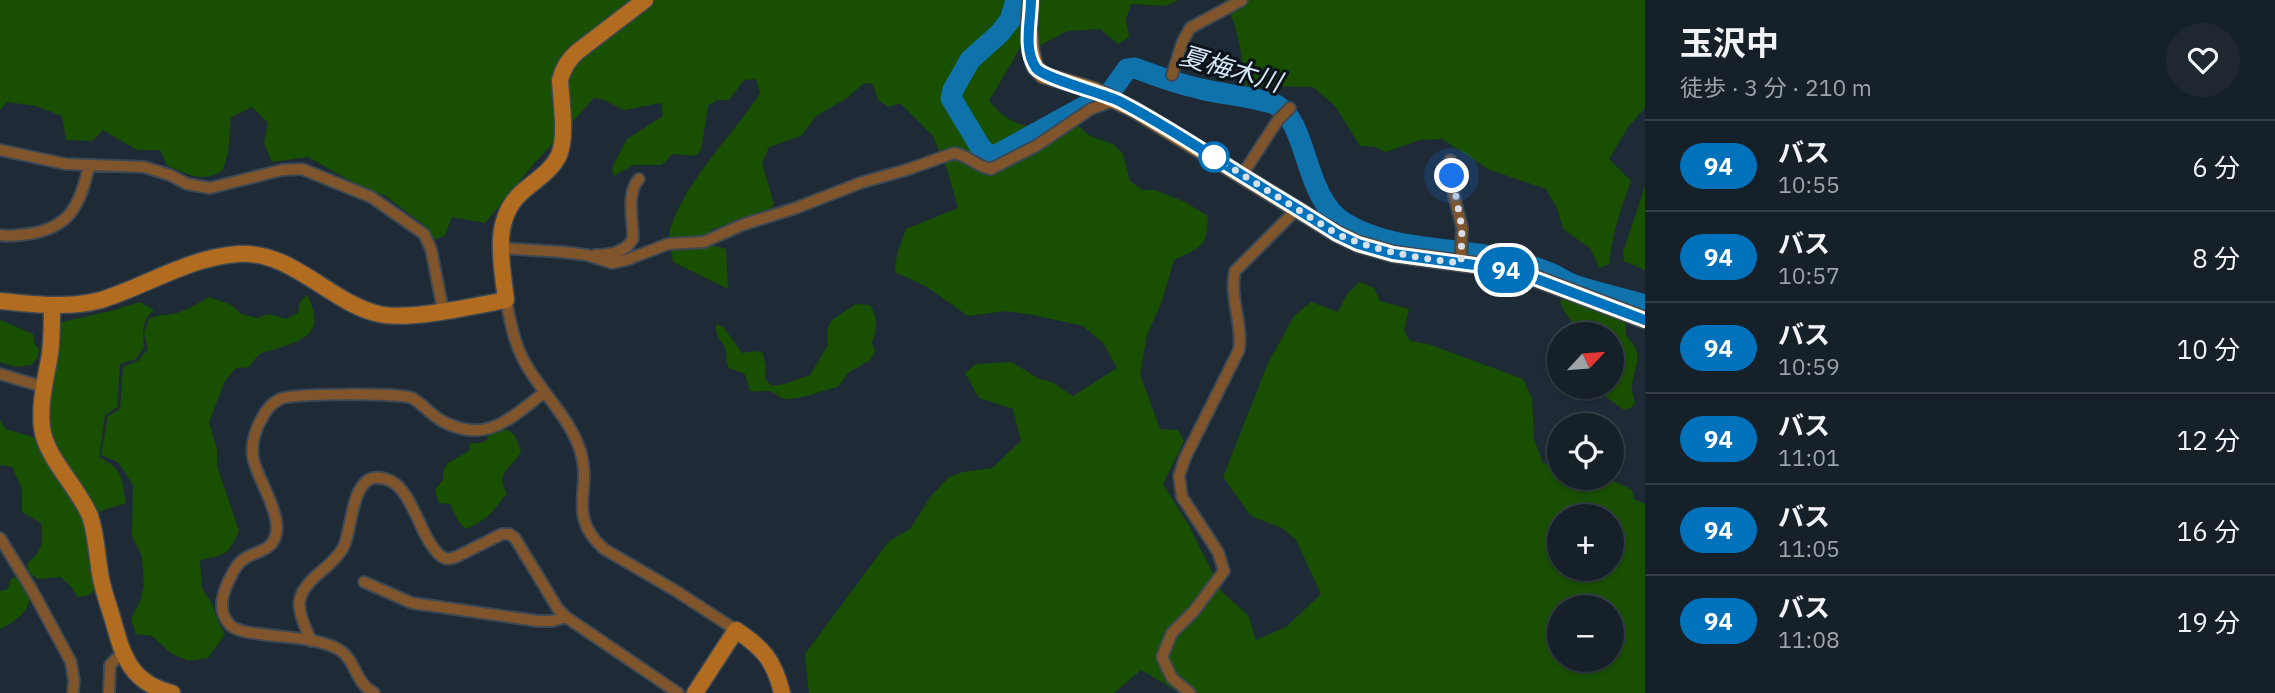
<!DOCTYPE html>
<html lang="ja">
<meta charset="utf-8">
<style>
body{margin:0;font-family:"IBM Plex Sans","Noto Sans JP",sans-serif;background:#1f2831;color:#f1f3f6;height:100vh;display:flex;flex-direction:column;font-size:26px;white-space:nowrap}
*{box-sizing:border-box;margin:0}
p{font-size:23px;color:#9ea3a8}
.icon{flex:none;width:38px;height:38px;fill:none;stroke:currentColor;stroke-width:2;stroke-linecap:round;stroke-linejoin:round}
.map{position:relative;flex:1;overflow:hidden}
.drawer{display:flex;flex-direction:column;background:#162029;width:630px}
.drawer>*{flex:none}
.badge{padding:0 14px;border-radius:23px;font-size:24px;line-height:46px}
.needle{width:46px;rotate:64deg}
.tools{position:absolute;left:1547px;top:322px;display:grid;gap:14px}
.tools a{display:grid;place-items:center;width:77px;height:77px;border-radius:50%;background:#162029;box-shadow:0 2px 5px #0004,0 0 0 2px #353e46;font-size:35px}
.you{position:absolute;width:35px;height:35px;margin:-18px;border:5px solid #fff;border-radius:50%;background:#1a73e8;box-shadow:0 0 0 10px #1a73e833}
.map>.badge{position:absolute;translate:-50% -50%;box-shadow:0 0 0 4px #fff}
.round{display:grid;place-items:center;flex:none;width:74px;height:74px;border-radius:37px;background:#1f2831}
.head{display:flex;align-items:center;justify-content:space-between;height:119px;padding:0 35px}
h1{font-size:33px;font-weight:700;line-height:52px}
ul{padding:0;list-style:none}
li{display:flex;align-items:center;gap:21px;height:91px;padding:0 35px;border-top:2px solid #353e46}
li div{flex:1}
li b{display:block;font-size:26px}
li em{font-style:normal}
li .badge{min-width:77px;font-weight:700;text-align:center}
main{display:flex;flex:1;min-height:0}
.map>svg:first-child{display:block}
</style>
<main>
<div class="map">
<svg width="1645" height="693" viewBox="0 0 1645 693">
<rect width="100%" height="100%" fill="#1e2b37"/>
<path fill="#184f00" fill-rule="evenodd" d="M0 0H1178L1165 6 1131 4 1126 19 1129 37 1118 44 1100 29 1067 31 1041 45 1021 46 989 101C1008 122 1016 125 1044 129 1058 131 1064 132 1077 125L1090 136 1113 144 1123 154 1130 181 1142 190H1155L1185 202 1208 216C1207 249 1200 247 1174 260L1162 301 1147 335 1140 374 1160 429 1178 430 1184 441 1163 484 1188 524 1223 593 1248 615 1256 640 1286 627 1321 594 1296 540 1282 528 1251 516 1223 477 1268 363 1294 316 1311 302 1338 312 1348 293 1360 282 1374 288 1380 301 1409 309 1404 330 1410 341 1428 344 1523 379 1532 399 1534 439 1543 463 1559 467V478H1607L1632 490 1634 499 1645 504V693H1180L1141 670 1114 693H809L805 654 889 541 910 529 931 496 949 477 963 472 992 468 1021 441 1013 409 979 398 965 373 976 364 1012 362 1039 379 1052 382 1073 396 1117 368 1103 343 1083 326 1033 315 1005 311 968 316 927 287 895 272 897 254 906 229 958 208 948 172 933 136 900 103 889 107 879 101 872 83 863 84 847 98 816 116 801 136 769 147 762 163 774 204 769 212 710 230 712 245 726 249 728 289 673 262C672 253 667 239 670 230 685 180 732 137 760 93L756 79 744 80 729 100H717L708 106 701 150 695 156 672 154 662 165H633L614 176 612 168 627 139 663 116 661 103 624 110 604 100 594 98 532 166 485 223 452 217 445 235 435 240 424 225 384 195 361 187 308 157 272 162 264 143 268 123 252 107 231 117 228 152 223 170C203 184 186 174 167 165L160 150H137L103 130 92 141 66 140 62 116 36 106 7 102 0 110ZM1559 516H1612V569H1559ZM1559 607H1612V660H1559Z
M1224 0H1645V108L1628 127 1609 159 1631 181C1621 208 1612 235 1609 264L1599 268 1591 249 1563 229 1557 208 1546 189 1490 170 1442 139 1420 140 1386 152 1375 147 1360 146 1335 106 1313 87 1245 86C1242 53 1239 30 1224 0Z
M1645 186V270L1624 261 1623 252Z
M307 295C325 331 309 338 276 349 271 351 264 351 260 354 256 357 252 363 249 367L236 368 225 381 209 422 217 449V466L239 531C227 556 227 554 200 560L202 588 212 604 219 624 225 634 208 658 188 661 171 653 152 636 136 634 131 619 141 599 144 584 142 557 132 536 133 485 118 462 101 455 108 416 120 409 123 367 138 361 148 349 144 333 149 319C161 313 167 316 177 313 189 309 199 303 209 297L231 305 241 314 257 318 269 314 286 319 298 313 300 302Z
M1568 297 1599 310 1603 314H1611L1623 319 1626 324V336C1645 354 1635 363 1632 385 1631 390 1633 396 1635 402L1632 407 1624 410 1605 396 1596 398 1584 389 1583 387H1612V334H1575C1573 316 1564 316 1560 301Z
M140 302 154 310C142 319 142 332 144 347L136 359 120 364 117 407 105 415 99 457C124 471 121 477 126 503L95 513 50 437V395L56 325 62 322 114 310Z
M856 304 870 305C879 322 877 326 872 343L875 351 870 360 848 373 838 387C821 390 805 399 787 399 779 399 775 391 767 391 761 391 756 392 750 391L745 374 729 368C726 361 727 357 726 351 723 340 715 339 716 324L724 328 742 353 756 351 763 353 766 368 765 379 772 386 784 384 810 375 828 345 827 329 832 320Z
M0 320 33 334 35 345 39 349 38 357 32 365 16 367 0 362Z
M0 420 5 429 30 436 38 440 87 527 96 589 89 595 77 597 73 589 61 577 38 579 29 573 27 563C43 552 44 541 41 523L22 512V489L12 467 0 465Z
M499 430H508L515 436 521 451C513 469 494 470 507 494 500 500 497 507 491 513 487 518 471 528 465 529L459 522 450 504 439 503 435 490 443 480V471L448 463 469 451 470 443H481L487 440 488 436Z
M18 575C22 581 28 589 29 596 32 611 11 624 0 629V591L8 589 11 579Z"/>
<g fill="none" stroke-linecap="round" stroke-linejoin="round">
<path stroke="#1072ab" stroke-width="21" d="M1016 0 1010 20 1000 33 970 60 953 90 951 98 981 148 990 156 996 155 1087 105
M1112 90 1127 69 1135 68C1156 76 1178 84 1201 89 1216 93 1268 99 1278 106 1309 127 1304 199 1345 223 1393 252 1451 246 1504 259 1519 262 1535 267 1550 273 1558 276 1565 282 1574 285 1597 293 1622 298 1645 305"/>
<defs>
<path id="street" d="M1172 75 1182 43 1190 28 1242 0
M0 150 66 164 144 167 170 175 187 184 210 188 282 170 302 169 371 197 424 234 431 249 443 310
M1450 160 1453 192 1462 227 1461 263
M1242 175 1278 120 1290 108
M0 235C9 237 18 235 28 234 71 228 80 204 89 166
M500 248 563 252 587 255 612 263 626 260 668 244 704 242 742 225 796 208 860 183 909 169 954 153C968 155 977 167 991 169L1036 146 1091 109 1116 100
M595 255C610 255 627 252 633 238 633 221 626 192 639 179
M506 300C511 325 515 349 530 371 547 398 572 422 581 453 592 492 566 515 604 549L676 591 736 630
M0 374 44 387
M0 538 32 590 71 662 74 681 73 693
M364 582 412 603 538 621H552L566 617
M311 641C299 611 290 599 317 575 326 567 337 559 343 548 354 529 349 462 391 481 414 493 421 541 441 556 446 560 450 559 456 557L502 534H509L515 538 558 609 566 617 678 693
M109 693 110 665 122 653
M374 693C354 682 356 659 338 649 316 637 285 638 260 634 252 633 242 632 234 628 227 624 222 614 222 606 221 594 234 565 244 559 251 554 261 552 268 547 293 528 257 481 253 458 251 444 255 430 262 418 266 410 272 403 280 399 291 393 401 393 412 398 423 404 431 415 442 421 487 445 510 418 545 392
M1190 693 1172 678 1162 657 1172 633 1194 611 1224 571 1218 552 1182 497 1179 476 1185 458 1239 350C1243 323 1229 298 1235 271L1297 209"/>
<path id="secondary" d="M1031 0 1029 29 1031 51 1035 67 1043 75 1093 90 1135 110 1337 234 1358 244 1393 254 1497 268 1526 275 1645 320
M0 301C34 304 68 309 101 300 146 286 190 257 238 254 292 250 330 303 379 314 408 321 474 306 506 300 502 264 491 221 521 193 534 181 552 171 559 155 567 136 561 101 560 80 563 68 568 60 577 52L645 0
M52 306C52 322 52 338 50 354 46 378 39 403 42 428 46 458 78 487 90 516 97 537 97 558 101 579 104 593 109 607 113 620 123 657 131 683 172 693
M695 693 736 630C763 648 774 660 782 693"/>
</defs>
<use href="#street" stroke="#3c4853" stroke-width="14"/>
<use href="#secondary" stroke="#3c4853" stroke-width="19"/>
<use href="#street" stroke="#81552b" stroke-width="10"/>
<use href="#secondary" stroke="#b16c20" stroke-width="16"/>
</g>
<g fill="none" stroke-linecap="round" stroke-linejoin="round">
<defs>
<path id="line" d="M1031 0C1031 20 1023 50 1036 68 1043 78 1102 93 1119 101 1162 123 1202 150 1242 175 1274 195 1306 214 1337 234L1358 244 1393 254 1497 268 1526 275 1645 320"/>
</defs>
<use href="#line" stroke="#fff" stroke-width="16"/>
<use href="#line" stroke="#0072bc" stroke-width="10"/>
<path stroke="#d7e0e8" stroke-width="7" stroke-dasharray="0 12.6" d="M1214 157 1337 234C1378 252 1418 258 1461 263L1462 228 1452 176"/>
</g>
<circle fill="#fff" stroke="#0072bc" stroke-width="3.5" cx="1214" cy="157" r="14"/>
<g text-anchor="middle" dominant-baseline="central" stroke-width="6" stroke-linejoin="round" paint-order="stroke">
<g font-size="26" font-style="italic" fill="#d3e7f7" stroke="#0d1319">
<text transform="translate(1231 68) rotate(16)">夏梅木川</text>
</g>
</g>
</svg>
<div class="tools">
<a><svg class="needle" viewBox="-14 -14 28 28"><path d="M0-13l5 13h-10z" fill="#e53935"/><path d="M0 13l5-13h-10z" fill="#9ea3a8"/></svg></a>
<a><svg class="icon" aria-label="locate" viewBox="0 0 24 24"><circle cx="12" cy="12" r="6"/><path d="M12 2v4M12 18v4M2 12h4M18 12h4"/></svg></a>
<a>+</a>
<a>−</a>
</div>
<div class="you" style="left:1452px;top:176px"></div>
<b class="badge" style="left:1506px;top:270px;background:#0072bc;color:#fff">94</b>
</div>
<section class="drawer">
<div class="head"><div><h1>玉沢中</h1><p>徒歩 · 3 分 · 210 m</p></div><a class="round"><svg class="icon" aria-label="heart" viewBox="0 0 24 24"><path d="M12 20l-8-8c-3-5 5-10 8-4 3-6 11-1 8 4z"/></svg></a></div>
<ul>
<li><span class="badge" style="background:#0072bc;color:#fff">94</span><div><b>バス</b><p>10:55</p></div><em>6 分</em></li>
<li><span class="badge" style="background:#0072bc;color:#fff">94</span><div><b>バス</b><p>10:57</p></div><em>8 分</em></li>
<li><span class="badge" style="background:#0072bc;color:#fff">94</span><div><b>バス</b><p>10:59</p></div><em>10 分</em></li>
<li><span class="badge" style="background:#0072bc;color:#fff">94</span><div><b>バス</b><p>11:01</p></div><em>12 分</em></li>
<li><span class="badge" style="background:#0072bc;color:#fff">94</span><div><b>バス</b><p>11:05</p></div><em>16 分</em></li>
<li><span class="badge" style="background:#0072bc;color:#fff">94</span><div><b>バス</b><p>11:08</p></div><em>19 分</em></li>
</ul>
</section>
</main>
